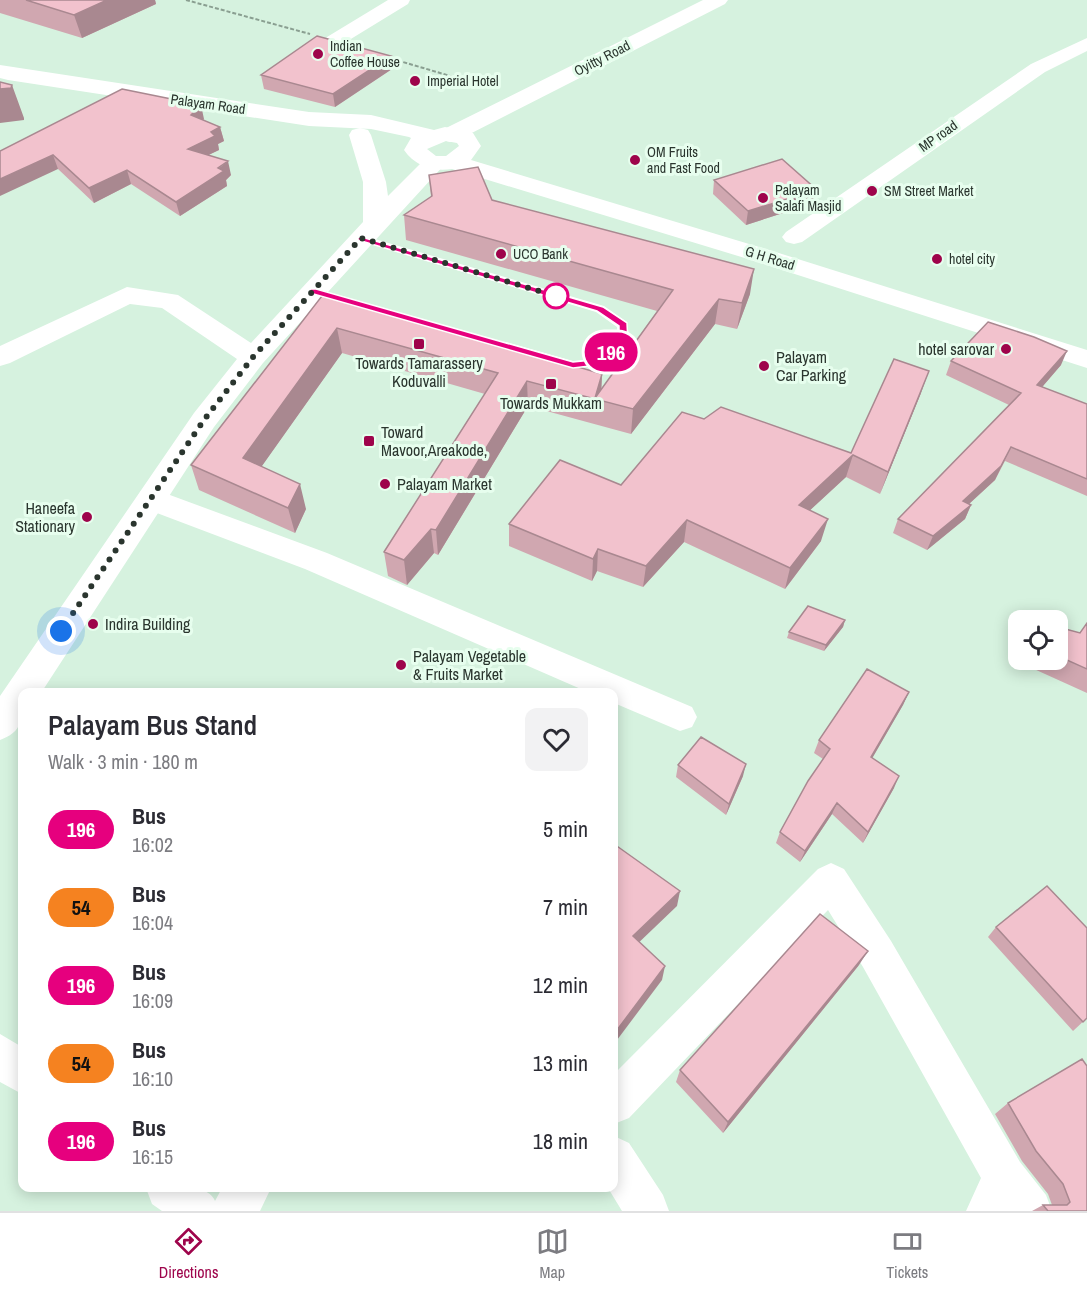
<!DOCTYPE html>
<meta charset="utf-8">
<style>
body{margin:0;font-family:"Archivo Narrow",sans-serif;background:#f2f2f3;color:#2b2b33;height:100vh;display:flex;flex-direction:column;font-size:22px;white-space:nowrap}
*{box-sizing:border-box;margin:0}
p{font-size:20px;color:#7c7c81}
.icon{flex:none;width:33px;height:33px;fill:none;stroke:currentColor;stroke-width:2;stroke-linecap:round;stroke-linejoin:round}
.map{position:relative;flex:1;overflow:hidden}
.drawer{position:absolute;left:18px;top:688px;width:600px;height:504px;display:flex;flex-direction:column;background:#fff;border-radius:12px;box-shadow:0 3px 15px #0003}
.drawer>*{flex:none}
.badge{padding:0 12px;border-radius:20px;font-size:21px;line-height:39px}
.controls{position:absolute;left:1008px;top:610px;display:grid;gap:12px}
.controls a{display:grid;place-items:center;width:60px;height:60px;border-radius:12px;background:#fff;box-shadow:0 3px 15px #0003;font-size:30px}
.you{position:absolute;width:30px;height:30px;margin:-15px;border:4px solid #fff;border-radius:50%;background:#1a73e8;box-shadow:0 0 0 9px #1a73e833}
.map>.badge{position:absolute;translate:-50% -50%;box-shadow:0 0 0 3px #fff}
.round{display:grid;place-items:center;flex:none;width:63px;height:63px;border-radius:12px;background:#f2f2f3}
.summary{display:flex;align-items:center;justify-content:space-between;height:102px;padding:0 30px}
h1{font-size:28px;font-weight:600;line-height:45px}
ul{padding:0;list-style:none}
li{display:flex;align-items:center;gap:18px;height:78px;padding:0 30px}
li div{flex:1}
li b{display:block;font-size:22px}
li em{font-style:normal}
li .badge{min-width:66px;font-weight:700;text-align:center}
.menu{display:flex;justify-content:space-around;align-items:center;height:84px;border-top:2px solid #e1e1e2;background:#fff;font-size:16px;color:#7c7c81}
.menu a{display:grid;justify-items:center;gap:3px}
.menu .current{color:#9e044b}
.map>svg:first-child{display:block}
</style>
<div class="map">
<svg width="1087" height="1211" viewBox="0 0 1087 1211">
<rect width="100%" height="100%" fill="#d6f2df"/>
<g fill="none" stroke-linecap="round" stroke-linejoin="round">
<path stroke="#8a9f91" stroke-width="2" stroke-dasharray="4 2" stroke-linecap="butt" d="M186 0 310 34
M386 57 474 83H492"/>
<path fill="#fff" fill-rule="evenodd" d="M361 235 604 306 627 322 630 343C594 386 546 361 502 349L500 346 502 343 506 342 573 361 592 359 618 341 617 327 596 312 357 240 355 238Z"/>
<path fill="#fff" fill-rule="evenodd" d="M388 0H410L408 4 341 45H327L324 41 327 37Z
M1087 38V51L1045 72 802 242 794 244 786 242 782 237 786 232 1031 64Z
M151 488 327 553 692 707 697 717 692 727 680 731 614 703V693H590L305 569 141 507 136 499 141 491Z
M831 863 844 869 891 941 1020 1162 1046 1195 1052 1211H966L981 1178 863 967 828 910 629 1118 614 1124V1074L818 869Z
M0 1034 22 1047V1094L0 1082Z
M614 1136 629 1143 663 1195 669 1211H622L608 1188H614Z
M146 1188C165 1188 207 1181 215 1201L222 1188H271L260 1211H162L152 1204Z"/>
<path fill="#fff" fill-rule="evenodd" d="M703 0H728L725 4 458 140 450 142 442 140 439 135 442 130Z
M360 128 368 130 371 135 386 182 388 196 425 159 433 157 441 159 445 164 263 363 214 427 41 693H22C22 716 25 731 0 740V696L194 413 237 359 162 308 130 304 10 363 0 366V346L127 287 178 295 251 343 363 222V182L349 135 352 130Z"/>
<path fill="#fff" fill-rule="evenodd" d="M0 65 309 112 371 115 434 130 445 127 473 133 481 146 471 160 766 249 1087 350V368L748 259 452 169C433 172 415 166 404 150L411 138 409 137 371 129 309 126 8 80 0 78ZM446 141 457 143 459 146 446 156H436L427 149Z"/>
</g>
<path fill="#d0a7b0" d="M0 0H155L156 4 82 38 0 13Z
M391 56 392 69 335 107 264 89 261 75Z
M204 119 203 120 220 127 224 141 218 144 219 150 208 155 231 175 226 180 227 186 180 216 131 184 94 203 58 169 0 151Z
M429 175 492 200 750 294 737 329 715 324 631 434 528 406 438 555 434 553 407 585 388 576 384 552 485 394 342 353 261 467 306 509 295 533 199 490 191 465 325 292 602 374 601 390 657 311 406 240 404 215 431 197Z
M714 180 817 190 814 203 746 225 713 194Z
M951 361 1061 365 1042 387 1087 404V496L1005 461 995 480 969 504 971 505 965 519 927 550 893 533 898 519 1009 405 946 375Z
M921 393 880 494 846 477 810 510 821 541 785 589 684 542 643 587 597 571 592 581 509 546V524L621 485 704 419 851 453Z
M845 620 843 627 824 651 787 638 789 632Z
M1087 623V693L1034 669 1037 660H1058V627L1080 633Z
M909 692 903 705 872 758 894 788 863 843 832 814 800 862 776 843 780 832 823 759 814 753 819 740Z
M678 765 743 776 726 815 676 777Z
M996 927 1087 1018 1073 1031 988 937Z
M859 965 723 1133 676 1082 680 1070Z
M1008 1103 1087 1211H1032L1043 1205H1052L1048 1194 1022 1161 995 1114Z"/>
<path fill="#a98890" d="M107 0H155L156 4 82 38 74 15Z
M391 56 392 69 335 107 333 94Z
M12 85 24 118V120L0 123V89Z
M201 105 204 119 194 129 191 115Z
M220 127 224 141 218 144 219 150 192 163 188 149 211 132Z
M53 155 58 169 0 196V179Z
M228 161 231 175 226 180 227 186 180 216 176 202Z
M127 170 131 184 94 203 89 188Z
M817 190 814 203 746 225 748 211Z
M754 269 750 294 737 329 742 303Z
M719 299 715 324 631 434 633 409Z
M337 328 342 353 250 483 243 458Z
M1067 351 1061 365 1031 400 1037 385Z
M929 371 921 393 880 494 888 472Z
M602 374 601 399 595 398Z
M527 381 528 406 438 555 436 530Z
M1011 447 995 480 957 515 963 501Z
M853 455 846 477 793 526 799 505Z
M300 484 306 509 295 533 288 508Z
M971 505 965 519 927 550 933 536Z
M828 519 821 541 785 589 790 568Z
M687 520 684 542 643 587 646 566Z
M431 529 434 553 407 585 404 560Z
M598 549 597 571 592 581 593 559Z
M845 620 843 627 824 651 826 645Z
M909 692 903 705 866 769 871 757Z
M746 764 743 776 726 815 729 804Z
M899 776 894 788 863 843 868 832Z
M837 803 832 814 800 862 805 851Z
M680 891 677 906 631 950 633 936Z
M868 951 859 965 723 1133 728 1122Z
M665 966 662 980 614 1044V1034Z"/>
<path fill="#f2c2cd" stroke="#a98890" stroke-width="1.5" d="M26 0H107L74 15Z
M317 36 391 56 333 94 261 75Z
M0 82 12 85 11 88 0 89Z
M122 89 201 105 191 115 220 127 211 132 215 136 188 149 228 161 218 168 224 171 176 202 127 170 89 188 53 155 0 179V151Z
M782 159 817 190 748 211 714 180Z
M478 167 492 200 754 269 742 303 719 299 633 409 527 381 436 530 431 529 404 560 384 552 498 373 337 328 243 458 300 484 288 508 191 465 325 292 602 374 595 398 673 290 404 215 432 196 429 175Z
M988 322 1034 337 1067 351 1037 385 1087 404V479L1011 447 1001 466 963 501 971 505 933 536 898 519 1021 393 951 361Z
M894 359 929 371 888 472 853 455 799 505 828 519 790 568 687 520 646 566 598 549 593 559 509 524 560 460 621 485 682 412 704 419 721 407 851 453Z
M808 606 845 620 826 645 789 632Z
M1087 623V669L1058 656V627L1080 633Z
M867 669 909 692 871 757 899 776 868 832 837 803 805 851 780 832 808 781 830 749 819 740Z
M701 737 746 764 729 804 678 765Z
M614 844 680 891 633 936 665 966 614 1034Z
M1047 886 1087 928V1018L1083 1022 996 927Z
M820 914 868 951 728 1122 680 1070Z
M1082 1059 1087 1066V1211H1048L1043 1205H1067L1070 1202 1063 1184 1036 1151 1008 1103Z"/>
<path fill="#e6007e" stroke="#fff" stroke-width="1.5" d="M358 236 603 307 627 323 628 343 598 365 573 368 310 293V289H316L573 362 593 360 619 342V326L597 311 358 240Z"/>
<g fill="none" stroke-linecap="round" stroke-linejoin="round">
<path stroke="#2a352e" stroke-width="6" stroke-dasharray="0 10.8" d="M61 631 204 420 253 357 361 238 556 296"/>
</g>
<g fill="#9e044b" stroke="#e7feee" stroke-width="2">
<circle cx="318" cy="54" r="6"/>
<circle cx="415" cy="81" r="6"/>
<circle cx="635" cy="160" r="6"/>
<circle cx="872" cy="191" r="6"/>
<circle cx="763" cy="198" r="6"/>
<circle cx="501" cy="254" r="6"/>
<circle cx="937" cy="259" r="6"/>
<rect x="413" y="338" width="12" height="12" rx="3"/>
<circle cx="1006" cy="349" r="6"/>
<circle cx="764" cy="366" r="6"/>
<rect x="545" y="378" width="12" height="12" rx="3"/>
<rect x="363" y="435" width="12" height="12" rx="3"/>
<circle cx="385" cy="484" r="6"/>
<circle cx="87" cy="517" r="6"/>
<circle cx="93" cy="624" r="6"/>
<circle cx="401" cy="665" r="6"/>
</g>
<circle fill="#fff" stroke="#e6007e" stroke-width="3" cx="556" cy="296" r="12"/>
<g text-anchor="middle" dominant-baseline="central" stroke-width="6" stroke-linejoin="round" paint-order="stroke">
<g font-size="14" fill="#2a352e" stroke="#e7feee" text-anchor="start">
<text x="330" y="46">Indian<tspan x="330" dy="16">Coffee House</tspan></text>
<text x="427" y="81">Imperial Hotel</text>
<text x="647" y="152">OM Fruits<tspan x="647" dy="16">and Fast Food</tspan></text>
<text x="775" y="190">Palayam<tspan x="775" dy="16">Salafi Masjid</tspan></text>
<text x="884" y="191">SM Street Market</text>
<text x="513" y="254">UCO Bank</text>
<text x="949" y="259">hotel city</text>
</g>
<g font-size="14" fill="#2a352e" stroke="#e7feee">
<text transform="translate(602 58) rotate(-27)">Oyitty Road</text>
<text transform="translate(208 104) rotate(8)">Palayam Road</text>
<text transform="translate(938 136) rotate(-35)">MP road</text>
<text transform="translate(770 258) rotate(17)">G H Road</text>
</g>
<g font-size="16" fill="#2a352e" stroke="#e7feee" text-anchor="start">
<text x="994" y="349" text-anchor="end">hotel sarovar</text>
<text x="776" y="357">Palayam<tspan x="776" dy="18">Car Parking</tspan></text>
<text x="419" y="363" text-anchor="middle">Towards Tamarassery<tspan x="419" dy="18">Koduvalli</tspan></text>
<text x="551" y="403" text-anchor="middle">Towards Mukkam</text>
<text x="381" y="432">Toward<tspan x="381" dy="18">Mavoor,Areakode,</tspan></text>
<text x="397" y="484">Palayam Market</text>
<text x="75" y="508" text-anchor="end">Haneefa<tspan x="75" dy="18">Stationary</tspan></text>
<text x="105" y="624">Indira Building</text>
<text x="413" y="656">Palayam Vegetable<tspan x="413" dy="18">&amp; Fruits Market</tspan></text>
</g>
</g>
</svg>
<div class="controls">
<a><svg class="icon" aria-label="locate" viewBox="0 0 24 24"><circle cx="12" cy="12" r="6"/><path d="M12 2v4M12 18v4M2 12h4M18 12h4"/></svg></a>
</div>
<div class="you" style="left:61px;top:631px"></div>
<b class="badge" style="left:611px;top:352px;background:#e6007e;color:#fff">196</b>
<section class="drawer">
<div class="summary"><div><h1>Palayam Bus Stand</h1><p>Walk · 3 min · 180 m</p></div><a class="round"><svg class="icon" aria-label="heart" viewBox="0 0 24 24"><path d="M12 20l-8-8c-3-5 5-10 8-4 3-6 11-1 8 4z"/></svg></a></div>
<ul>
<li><span class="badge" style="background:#e6007e;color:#fff">196</span><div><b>Bus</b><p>16:02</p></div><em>5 min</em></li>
<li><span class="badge" style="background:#f58220;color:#111">54</span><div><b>Bus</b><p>16:04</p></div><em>7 min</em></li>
<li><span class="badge" style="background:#e6007e;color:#fff">196</span><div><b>Bus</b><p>16:09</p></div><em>12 min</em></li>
<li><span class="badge" style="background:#f58220;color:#111">54</span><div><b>Bus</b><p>16:10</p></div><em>13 min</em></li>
<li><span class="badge" style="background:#e6007e;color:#fff">196</span><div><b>Bus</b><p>16:15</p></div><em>18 min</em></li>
</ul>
</section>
</div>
<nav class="menu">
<a class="current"><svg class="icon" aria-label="directions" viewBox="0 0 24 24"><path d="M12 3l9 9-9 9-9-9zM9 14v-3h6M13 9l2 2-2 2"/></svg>Directions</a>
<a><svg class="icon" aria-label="map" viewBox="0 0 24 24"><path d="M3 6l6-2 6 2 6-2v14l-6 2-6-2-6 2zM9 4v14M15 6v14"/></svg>Map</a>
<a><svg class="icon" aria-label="tickets" viewBox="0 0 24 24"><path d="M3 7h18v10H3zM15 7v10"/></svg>Tickets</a>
</nav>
